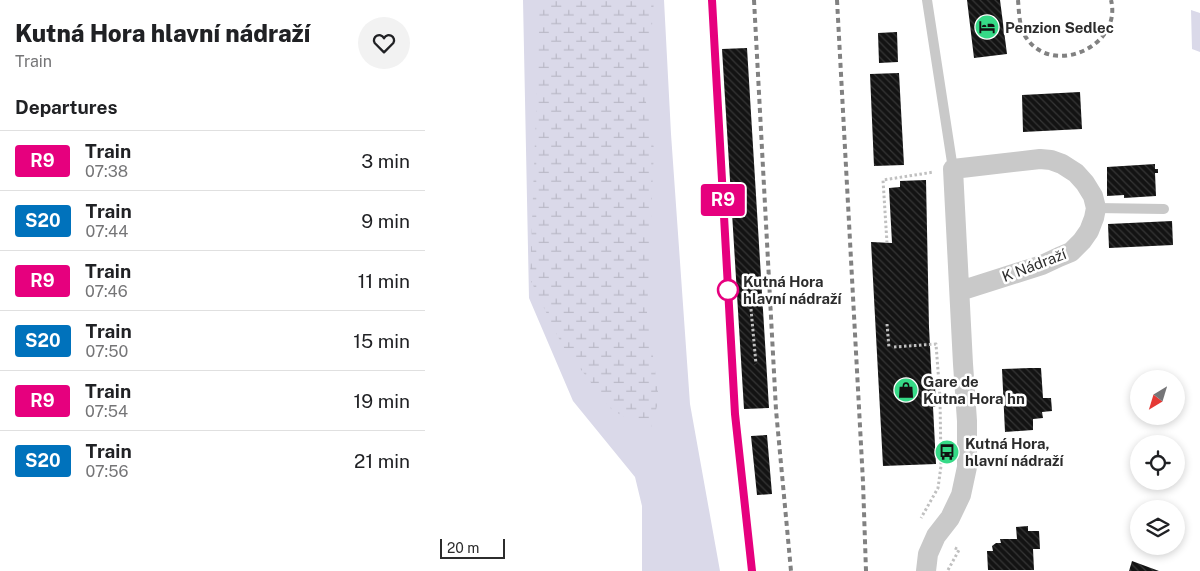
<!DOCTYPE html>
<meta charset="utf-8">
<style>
body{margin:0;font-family:"Public Sans",sans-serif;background:#f2f2f2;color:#202124;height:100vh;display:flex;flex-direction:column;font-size:19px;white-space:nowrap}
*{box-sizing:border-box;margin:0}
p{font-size:16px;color:#757577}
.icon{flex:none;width:28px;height:28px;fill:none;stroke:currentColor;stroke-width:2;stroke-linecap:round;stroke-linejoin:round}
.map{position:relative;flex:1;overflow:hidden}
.side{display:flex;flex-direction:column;background:#fff;width:425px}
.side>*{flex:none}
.badge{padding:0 10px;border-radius:4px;font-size:18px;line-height:32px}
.needle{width:32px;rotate:218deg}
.buttons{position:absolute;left:705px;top:370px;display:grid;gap:10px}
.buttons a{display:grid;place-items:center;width:55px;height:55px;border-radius:50%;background:#fff;box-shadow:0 2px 8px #0003;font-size:25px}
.scale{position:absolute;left:15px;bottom:12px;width:65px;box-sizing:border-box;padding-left:5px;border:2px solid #2c2c2c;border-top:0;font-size:14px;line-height:18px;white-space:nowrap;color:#2c2c2c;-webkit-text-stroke:4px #fff;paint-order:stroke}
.map>.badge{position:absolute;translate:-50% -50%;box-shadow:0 0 0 2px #fff}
h2{padding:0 15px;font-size:19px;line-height:45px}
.round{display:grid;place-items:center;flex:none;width:52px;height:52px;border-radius:26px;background:#f2f2f2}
.head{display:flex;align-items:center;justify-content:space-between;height:85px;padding:0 15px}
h1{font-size:24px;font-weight:800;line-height:38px}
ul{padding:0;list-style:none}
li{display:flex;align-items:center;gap:15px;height:60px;padding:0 15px;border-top:1px solid #e0e0e0}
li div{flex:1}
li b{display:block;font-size:19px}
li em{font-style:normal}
li .badge{min-width:55px;font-weight:700;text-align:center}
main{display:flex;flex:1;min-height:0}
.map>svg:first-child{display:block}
</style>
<main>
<section class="side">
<div class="head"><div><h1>Kutná Hora hlavní nádraží</h1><p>Train</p></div><a class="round"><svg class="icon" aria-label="heart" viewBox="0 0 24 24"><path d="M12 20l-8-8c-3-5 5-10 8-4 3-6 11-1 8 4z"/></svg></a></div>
<h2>Departures</h2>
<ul>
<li><span class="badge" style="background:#e6007e;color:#fff">R9</span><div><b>Train</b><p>07:38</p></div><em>3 min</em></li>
<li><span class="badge" style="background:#0072bc;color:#fff">S20</span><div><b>Train</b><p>07:44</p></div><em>9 min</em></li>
<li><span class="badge" style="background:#e6007e;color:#fff">R9</span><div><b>Train</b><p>07:46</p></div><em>11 min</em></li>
<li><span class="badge" style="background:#0072bc;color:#fff">S20</span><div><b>Train</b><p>07:50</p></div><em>15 min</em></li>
<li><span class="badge" style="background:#e6007e;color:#fff">R9</span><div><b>Train</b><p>07:54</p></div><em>19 min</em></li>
<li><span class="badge" style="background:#0072bc;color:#fff">S20</span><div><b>Train</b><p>07:56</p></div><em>21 min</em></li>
</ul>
</section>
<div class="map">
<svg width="775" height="571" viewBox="0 0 775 571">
<defs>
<pattern id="wetland-marsh" width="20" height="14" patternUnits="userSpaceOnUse" patternTransform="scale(1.25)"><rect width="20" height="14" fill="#dad9e9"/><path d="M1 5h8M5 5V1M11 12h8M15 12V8" fill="none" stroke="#bbbac8"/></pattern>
<pattern id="building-back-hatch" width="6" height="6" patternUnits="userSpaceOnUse" patternTransform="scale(1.25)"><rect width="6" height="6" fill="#131313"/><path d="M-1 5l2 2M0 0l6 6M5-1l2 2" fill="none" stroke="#363636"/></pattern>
</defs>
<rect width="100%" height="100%" fill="#fff"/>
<path fill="#dad9e9" d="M98 0H239L246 134 265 404 295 571H217V506L210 477 148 401 104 298Z
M766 10 775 13V52L767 49Z"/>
<path fill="url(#wetland-marsh)" d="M115 0H229L221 102 229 149 222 313 234 399 225 431 187 410 137 345 105 279Z"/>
<path fill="url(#building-back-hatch)" d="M542 0H575L582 54 549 58Z
M472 32 473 62 454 63 453 33Z
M322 48 344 408 319 409 297 49Z
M474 73 479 165 449 166 445 74Z
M655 92 657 129 598 132 597 95Z
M730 164V169H733V173H730L731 196 699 198V195L682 196V167Z
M501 180 504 327 507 385H510L511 406 508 407 511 464 458 466 446 242 467 243 464 188 475 187V181Z
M747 221 748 245 684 248 683 224Z
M605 368H616L618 398H626L627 411 617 412 618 418 608 419V430L580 432 577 369Z
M342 435 347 494 332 495 326 436Z
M603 526V531H614L615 549H608L609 570H563L562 551H568L567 546 571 543H576L575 539H592L591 527Z
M707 561 734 571H704Z"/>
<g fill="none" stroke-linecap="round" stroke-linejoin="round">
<path stroke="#c0c0c0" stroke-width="3" stroke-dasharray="2.5 2.5" stroke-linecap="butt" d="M462 243 458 180 509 172
M326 309 331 364
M462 324 464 348
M469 347 511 344 515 397 516 466 513 488 496 518
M523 570 534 550 528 547"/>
<path stroke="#c9c9c9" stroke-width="10" d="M502 0 528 169
M671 208 739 209"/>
<path stroke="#c9c9c9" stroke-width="20" d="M501 571 503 554 511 536 525 518 536 495 542 467V421L538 364 528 169 615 159 626 160 637 164 651 173 660 183 668 196 671 208 669 218 664 231 657 241 646 252 634 257 617 265 535 291"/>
<path stroke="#818181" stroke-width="4" stroke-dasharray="5 4" stroke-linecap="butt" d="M287 0 310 414 327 571
M329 0 351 410 366 571
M412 0 438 482 441 571
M593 0C594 11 594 24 599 34 623 79 698 48 686 0"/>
</g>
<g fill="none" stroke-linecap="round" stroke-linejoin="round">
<defs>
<path id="line" d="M287 0 310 414 327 571"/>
</defs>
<use href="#line" stroke="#fff" stroke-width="11"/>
<use href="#line" stroke="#e6007e" stroke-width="8"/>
</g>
<defs>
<symbol id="hotel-disc" viewBox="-11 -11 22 22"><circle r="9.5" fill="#36da87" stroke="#fff"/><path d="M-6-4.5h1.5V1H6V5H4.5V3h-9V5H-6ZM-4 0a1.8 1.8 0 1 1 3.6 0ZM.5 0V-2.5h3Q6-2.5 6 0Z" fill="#111"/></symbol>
<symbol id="shop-disc" viewBox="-11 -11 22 22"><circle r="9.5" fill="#36da87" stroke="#fff"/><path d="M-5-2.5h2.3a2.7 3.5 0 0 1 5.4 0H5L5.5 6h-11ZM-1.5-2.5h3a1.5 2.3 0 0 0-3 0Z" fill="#111"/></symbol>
<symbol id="bus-disc" viewBox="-11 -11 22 22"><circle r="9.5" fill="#36da87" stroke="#fff"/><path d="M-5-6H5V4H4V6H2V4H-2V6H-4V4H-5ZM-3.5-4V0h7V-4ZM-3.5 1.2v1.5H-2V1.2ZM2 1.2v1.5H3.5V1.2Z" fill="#111"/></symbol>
</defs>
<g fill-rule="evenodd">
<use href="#hotel-disc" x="548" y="13" width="28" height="28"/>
<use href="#shop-disc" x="467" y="376" width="28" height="28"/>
<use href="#bus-disc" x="508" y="438" width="28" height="28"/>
</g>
<circle fill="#fff" stroke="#e6007e" stroke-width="2.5" cx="303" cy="290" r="10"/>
<g text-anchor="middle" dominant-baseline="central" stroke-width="5" stroke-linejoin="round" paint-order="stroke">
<g font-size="15" font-weight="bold" fill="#2c2c2c" stroke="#fff" text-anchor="start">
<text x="580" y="27">Penzion Sedlec</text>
<text x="498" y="381">Gare de<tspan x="498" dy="17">Kutna Hora hn</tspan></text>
<text x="540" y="443">Kutná Hora,<tspan x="540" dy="17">hlavní nádraží</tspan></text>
</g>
<g font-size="15" fill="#2c2c2c" stroke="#fff">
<text transform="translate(609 265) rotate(-21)">K Nádraží</text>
</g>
<g font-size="15" font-weight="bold" fill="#2c2c2c" stroke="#fff" text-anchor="start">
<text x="318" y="281">Kutná Hora<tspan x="318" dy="17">hlavní nádraží</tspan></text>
</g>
</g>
</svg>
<div class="buttons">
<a><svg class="needle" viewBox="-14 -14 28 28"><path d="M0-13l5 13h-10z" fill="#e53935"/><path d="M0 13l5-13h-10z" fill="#757577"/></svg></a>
<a><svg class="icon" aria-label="locate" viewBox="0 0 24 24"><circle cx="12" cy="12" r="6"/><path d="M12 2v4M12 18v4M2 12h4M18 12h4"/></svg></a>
<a><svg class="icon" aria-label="layers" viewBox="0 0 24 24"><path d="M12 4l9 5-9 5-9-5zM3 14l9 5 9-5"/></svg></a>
</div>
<div class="scale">20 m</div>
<b class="badge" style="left:298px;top:200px;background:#e6007e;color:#fff">R9</b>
</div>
</main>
